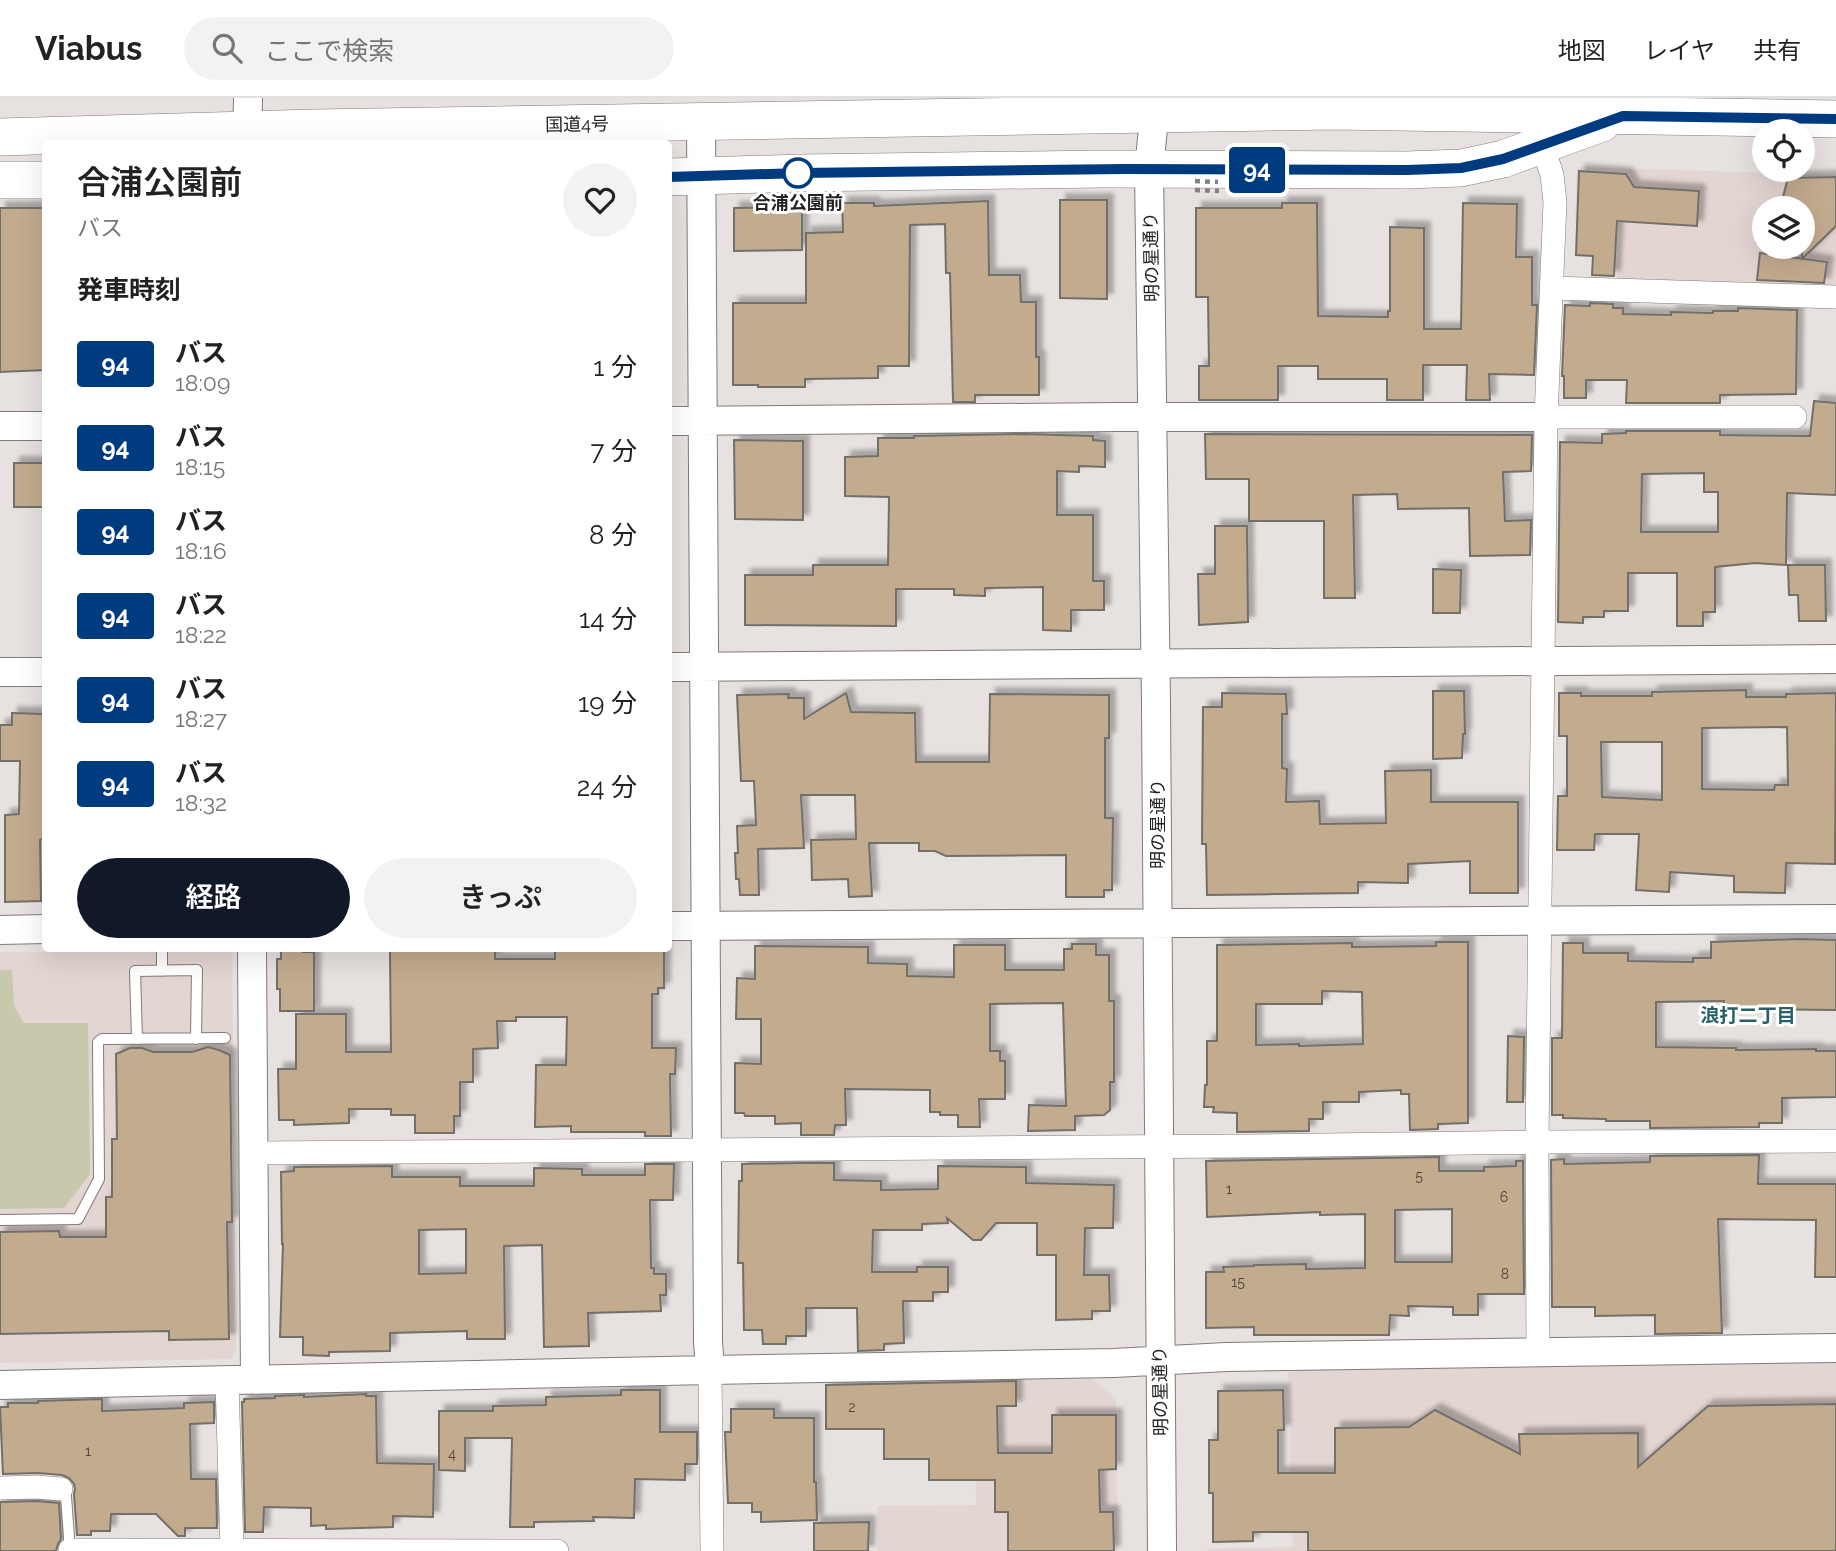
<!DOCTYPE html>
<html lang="ja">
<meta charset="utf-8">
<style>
body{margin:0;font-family:Raleway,"Noto Sans JP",sans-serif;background:#f2f2f2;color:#222;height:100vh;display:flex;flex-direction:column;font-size:26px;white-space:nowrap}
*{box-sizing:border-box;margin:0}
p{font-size:23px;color:#767676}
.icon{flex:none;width:38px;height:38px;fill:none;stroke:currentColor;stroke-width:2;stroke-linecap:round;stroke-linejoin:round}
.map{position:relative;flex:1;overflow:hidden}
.details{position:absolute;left:42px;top:42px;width:630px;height:812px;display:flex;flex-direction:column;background:#fff;border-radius:7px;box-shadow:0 7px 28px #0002}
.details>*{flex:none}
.badge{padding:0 14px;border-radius:5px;font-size:24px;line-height:46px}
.tools{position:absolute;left:1752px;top:21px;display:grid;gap:14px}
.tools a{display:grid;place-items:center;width:63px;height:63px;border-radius:50%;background:#fff;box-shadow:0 7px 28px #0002;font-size:35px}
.map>.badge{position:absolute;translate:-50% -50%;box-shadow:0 0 0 4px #fff}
h2{padding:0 35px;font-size:26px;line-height:63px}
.round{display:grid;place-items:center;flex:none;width:74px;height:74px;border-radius:37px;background:#f2f2f2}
.head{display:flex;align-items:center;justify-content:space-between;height:119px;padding:0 35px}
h1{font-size:33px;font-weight:600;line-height:52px}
.button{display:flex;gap:14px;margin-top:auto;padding:14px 35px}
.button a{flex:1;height:80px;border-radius:42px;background:#111827;color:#fff;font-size:28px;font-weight:600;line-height:80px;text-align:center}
.button a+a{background:#f2f2f2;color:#222}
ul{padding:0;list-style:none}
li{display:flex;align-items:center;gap:21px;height:84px;padding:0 35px}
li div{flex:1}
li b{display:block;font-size:26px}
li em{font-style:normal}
li .badge{min-width:77px;font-weight:700;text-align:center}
header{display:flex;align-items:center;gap:42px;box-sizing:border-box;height:98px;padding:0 35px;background:#fff;border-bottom:2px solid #e0e0e0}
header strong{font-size:33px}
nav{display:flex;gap:38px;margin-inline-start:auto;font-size:24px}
.search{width:490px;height:63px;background:#f2f2f2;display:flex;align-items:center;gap:18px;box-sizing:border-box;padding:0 24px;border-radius:38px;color:#767676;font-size:26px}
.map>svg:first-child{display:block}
</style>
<header>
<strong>Viabus</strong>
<div class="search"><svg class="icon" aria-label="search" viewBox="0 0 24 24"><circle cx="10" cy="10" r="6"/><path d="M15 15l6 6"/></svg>ここで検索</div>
<nav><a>地図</a><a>レイヤ</a><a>共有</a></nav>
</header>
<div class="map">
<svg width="1836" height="1453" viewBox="0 0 1836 1453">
<defs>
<filter id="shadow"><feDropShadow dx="6" dy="-6" stdDeviation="2" flood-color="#0004"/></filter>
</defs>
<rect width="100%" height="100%" fill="#e7e1e0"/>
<path fill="#e3d5d1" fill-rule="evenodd" d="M1577 69 1836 77V190L1617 180 1619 127 1575 125ZM1764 110H1802V149H1764Z
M232 852 236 1254 231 1261 0 1265V854Z
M1836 1262V1453H1207V1451L1293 1449 1288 1271Z
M1092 1280 1116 1301 1118 1453H878V1408L976 1407 974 1282Z"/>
<path fill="#c8c8ad" d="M0 872H12L14 908 24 925H88L90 1076 64 1110 0 1111Z"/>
<path fill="#c3ab8e" stroke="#726f6b" stroke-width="2" fill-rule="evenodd" filter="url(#shadow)" d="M1579 73 1626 76 1634 89 1699 93 1697 128 1617 123 1614 178 1592 177 1593 158 1576 157Z
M1836 79V128L1802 161V110H1780L1788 80Z
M1060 102H1107V201L1060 200Z
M988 103 989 177H1020L1021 204H1036V259H1039V297H975V304H953L950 175H946L945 126 910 127 909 268H878V280L805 281V289H758V287H733V205H806V135L843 134 842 105H874V108Z
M1282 105H1317L1318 218 1388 219V213H1390V129L1424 130V231H1461L1463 105 1517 106 1516 159H1532V207H1537L1534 277 1489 276 1490 302H1466L1467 267H1423V302H1387V281H1318V268H1278V302H1199V268H1209L1208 199H1196V110H1282Z
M802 109V152L734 153V110Z
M0 110H45L46 272 0 274Z
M1760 155 1827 164 1824 185 1757 182Z
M1590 205 1613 206V210H1623V216L1671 217V214L1713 215V213H1738V210L1797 212 1796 296 1720 297V305H1626L1627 282H1586V300H1564V278H1562L1565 207 1590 208Z
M1814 303 1836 305V397L1787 395 1786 467 1755 465 1715 469V514H1703V528H1677V475H1628V513H1604V519H1583V525L1558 524 1560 344 1602 345V336L1626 335V333H1720V337L1810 338ZM1704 375V394H1718V434H1641L1642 376Z
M1024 336 1093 338V342L1105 343V369L1079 368V374L1057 373V417H1093V483H1104V512H1071V533L1043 532V489L985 490V498L954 497V491H896V528L745 527V477H813V467H888L889 399 845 398V359L878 358V340H914V338Z
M1205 336 1532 337 1531 373 1503 374 1505 423 1531 422 1530 457 1470 458 1469 410 1398 411 1397 396 1353 397 1355 500H1324V423H1249V381H1206Z
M734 342 803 343V422L735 421Z
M14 365H46V409H14Z
M1215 428H1247L1248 524 1199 527 1198 476H1215Z
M1788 467H1825L1826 523H1799L1798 497H1789Z
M1433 471 1461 472 1460 515H1433Z
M1746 592V599H1786V596L1836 595 1835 766 1786 765 1785 795 1734 794V778L1670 774 1669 794 1636 792 1639 736H1595L1594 752H1557L1558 698H1567V638H1559V595H1581V598H1652V594ZM1787 629 1788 687H1775L1774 692 1702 691V630ZM1601 644H1662V702L1602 699Z
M1433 593H1464L1465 636H1463L1462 660 1433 661Z
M846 595 851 614 915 615 916 664H989L990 596 1109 597V640H1105V720H1113L1112 792H1104V799H1066V757L946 758 935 753H919V745H869L872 798 849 799 848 781 812 782 811 742 856 741 855 697H801L804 750 758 751 759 797H740L739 781H736L735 755H738L737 728 756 727 754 683H741L737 597 789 596 788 600H804V621Z
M1222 595 1286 596 1287 616H1282V670L1287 671 1286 704 1319 703 1320 726 1386 725 1385 673 1431 672V704H1518V795H1470V763L1408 766V785L1358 784V795L1207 797 1206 746H1202L1203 609H1222Z
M12 615 46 616V681L43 680V741L40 742 41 803 5 804V717L19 716 20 663H0V627H12Z
M1799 841 1836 842V912L1724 911V903L1656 904V949L1736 950V952L1816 951V953H1836V999L1782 1000V1025H1759V1029L1650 1030V1023H1606V1021L1563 1020V1017H1552V940H1562L1563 845H1583V855H1628V863L1693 864V860H1711V844Z
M1436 844H1468V1025L1438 1026V1031L1410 1032 1409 996H1401V992L1359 994V1004H1323V1021H1309V1033L1237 1034V1015L1213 1014 1214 1009H1204L1205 987H1207V943H1217V847L1352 845V849L1436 848ZM1322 893 1362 894 1363 946 1299 948V946L1256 947V906H1322Z
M1072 846H1096V857H1109V903H1114V984H1110V1012L1104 1017 1075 1018V1032L1028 1033 1029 1007 1066 1008 1063 905 990 906V953H1000V963H1005V1001H979L980 1029H958V1017H940V1014H930V992L845 991 846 1027H835L834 1037H801V1025L775 1026V1018H745L744 1015H735V965L761 966V921H736L737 880 755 881V848L868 849V865L907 866V878L954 879V847H1005V872H1064V851H1072Z
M664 850V890H658V896H652V950H676L675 976H670L671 1038H645V1034H571V1028L535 1029 536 967H566L567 919H516V923H497L498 950 473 951V984H460V1018H454V1035H415V1017H391V1011H349V1025L294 1027V1022H279L278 971H296V916H346V954H391L390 853 495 851V861H555V851Z
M281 852H303V854H314V913H280V891H277V861H281Z
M1508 938 1524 939 1523 1004H1507Z
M208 949 219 952 230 957 232 1124H227L229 1241 169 1242V1233L0 1236V1134L59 1133 60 1139H106V1099H112V1041H117L116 956 130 950H142L153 954H192Z
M1759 1057 1758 1086H1836V1179H1815L1816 1122 1718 1121 1722 1235 1655 1236V1217L1595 1218V1209H1552L1551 1062 1564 1061V1066L1650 1064V1058Z
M1439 1059V1073H1484V1069L1516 1068V1063H1523L1524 1196H1478V1217H1453V1209L1408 1208 1409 1218 1390 1217 1389 1237H1254V1229L1206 1230V1174H1224L1223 1169 1254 1168V1167L1306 1166V1171L1365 1170V1116L1320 1117V1114L1207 1119 1206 1063ZM1452 1111V1164H1395V1112Z
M801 1065H834V1082L881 1083V1092L938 1091V1068L1026 1069V1085L1114 1087 1113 1130H1085L1084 1177H1109L1110 1213H1092V1221L1056 1222V1157H1037V1125H996L981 1142H973L947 1120 948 1125 922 1126V1132H873L872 1174H917V1169H948V1194H933V1203H903L904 1245 884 1246V1252L858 1253 857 1210H806V1238H786V1246H763L762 1232H744L743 1165H738L739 1083H742V1066Z
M645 1066H674L673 1102H650L651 1170H654V1176H666V1197H660L661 1213 588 1215 589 1248 544 1249 542 1147 504 1148 505 1241H467V1233L390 1235V1253L329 1254V1258L303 1257V1239H280L283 1146H282L281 1074 294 1073V1069L392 1068V1079H460V1088H534V1070L582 1071V1077H645ZM466 1131V1175L419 1176V1132Z
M1016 1283V1308H997L998 1355H1052V1317H1116V1371L1099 1372 1100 1414H1113L1114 1453H1008V1414H995V1382H929V1361H884V1331H826V1287Z
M621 1292H660V1334H697V1366H685V1382L635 1381 634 1420 593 1419 594 1423 534 1424V1429H510L512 1340H465V1373L439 1372V1313H493V1308L546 1307V1299L621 1297Z
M1283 1292 1284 1332H1278V1375H1335V1330L1409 1329 1435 1312 1520 1356 1519 1336 1638 1335V1369L1708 1308 1836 1306V1453H1308V1434H1253V1443L1213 1444V1395H1209V1342H1218V1293Z
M366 1296V1298H376L377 1365 434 1366 433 1419 393 1418V1429L326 1431V1427L311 1428V1410L264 1409 263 1434H245L242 1304H244V1301L275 1300V1298L304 1297V1299Z
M102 1301V1313L184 1310V1305L214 1304V1325L190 1326 191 1381H216L217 1430H185V1438H178L156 1416H111L110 1433H91V1437H77L74 1396 75 1391 74 1386 69 1380 62 1377 38 1375 3 1376 0 1309H8V1305H38V1303Z
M731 1311H774V1320H814V1384H816L817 1422 761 1424V1414H752V1405H728L725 1334H731Z
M37 1403 59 1405 61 1441 58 1446 56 1453H0V1404Z
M869 1424 868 1453H814V1425Z"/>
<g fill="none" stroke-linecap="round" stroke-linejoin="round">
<defs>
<path id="service" d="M162 873V850
M137 941 135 873 197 872 196 941
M0 1122 78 1121 99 1081 98 944 102 941 225 940
M61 1391 66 1398 70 1453"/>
<path id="minor" d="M1552 190 1836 199
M1546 319H1795
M253 1055 1245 1048 1537 1044 1836 1043
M1538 1254 1537 1044 1546 319 1555 104 1552 77 1542 46
M710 1272 712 1453
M227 1283 232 1452
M0 1390 37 1389 61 1391
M70 1452 557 1453"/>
<path id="tertiary" d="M1156 0 1149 71 1156 606 1162 1453
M701 24 708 1243 710 1272
M247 46 248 0
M668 323 1116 319H1546
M0 328H46
M668 569 1836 561
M0 574H46
M668 828 1836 821
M0 832 46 831
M252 850 255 1282
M0 1287 710 1272 1114 1265 1226 1259 1836 1250"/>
<path id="trunk" d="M0 39 314 30 1334 13 1836 21
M668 79 800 75 1101 71 1407 72 1461 70 1503 61 1602 25
M0 82H46"/>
</defs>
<use href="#service" stroke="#807b79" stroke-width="12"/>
<use href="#minor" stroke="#807b79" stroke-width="24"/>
<use href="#tertiary" stroke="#807b79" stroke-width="30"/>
<use href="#trunk" stroke="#807b79" stroke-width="38"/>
<use href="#service" stroke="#fff" stroke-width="10"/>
<use href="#minor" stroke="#fff" stroke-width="23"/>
<use href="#tertiary" stroke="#fff" stroke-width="28"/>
<use href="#trunk" stroke="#fff" stroke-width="37"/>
<path stroke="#858180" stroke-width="4.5" stroke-dasharray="5 5" stroke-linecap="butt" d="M1195 83 1218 84
M1195 92 1219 93"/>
</g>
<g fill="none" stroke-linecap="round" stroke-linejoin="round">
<defs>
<path id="line" d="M668 79 800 75 1125 71 1407 72 1461 70 1503 61 1623 18 1836 21"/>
</defs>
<use href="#line" stroke="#fff" stroke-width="16"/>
<use href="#line" stroke="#003b80" stroke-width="10"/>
</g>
<circle fill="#fff" stroke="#003b80" stroke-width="3.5" cx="798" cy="75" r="14"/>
<g text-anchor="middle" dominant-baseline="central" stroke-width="6" stroke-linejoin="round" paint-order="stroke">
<g font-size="14" fill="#4c443d">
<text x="1419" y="1078">5</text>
<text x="1229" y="1091">1</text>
<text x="1504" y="1099">6</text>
<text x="1505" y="1176">8</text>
<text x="1238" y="1184">15</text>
<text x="852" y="1309">2</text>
<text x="88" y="1353">1</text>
<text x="452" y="1356">4</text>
</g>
<g font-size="18" fill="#242222" stroke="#fff">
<text transform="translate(577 26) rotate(-1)">国道4号</text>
<text transform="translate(1151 159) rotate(-91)">明の星通り</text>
<text transform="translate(1157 726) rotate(-90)">明の星通り</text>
<text transform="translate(1160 1293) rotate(-91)">明の星通り</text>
</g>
<g font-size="18" font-weight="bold" fill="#242222" stroke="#fff">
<text x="798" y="104">合浦公園前</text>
</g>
<g font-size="19" font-weight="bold" fill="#285f69" stroke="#fff">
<text x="1748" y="917">浪打二丁目</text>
</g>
</g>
</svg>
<div class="tools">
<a><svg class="icon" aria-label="locate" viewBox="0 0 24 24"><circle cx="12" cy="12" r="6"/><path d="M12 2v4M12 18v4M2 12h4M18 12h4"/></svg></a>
<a><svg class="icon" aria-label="layers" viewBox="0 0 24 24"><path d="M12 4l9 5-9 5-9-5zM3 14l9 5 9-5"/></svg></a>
</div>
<b class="badge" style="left:1257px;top:72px;background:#003b80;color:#fff">94</b>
<section class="details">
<div class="head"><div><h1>合浦公園前</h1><p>バス</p></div><a class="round"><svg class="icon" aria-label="heart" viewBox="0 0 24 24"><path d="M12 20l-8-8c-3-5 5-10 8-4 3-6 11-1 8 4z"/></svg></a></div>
<h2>発車時刻</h2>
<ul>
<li><span class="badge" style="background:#003b80;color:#fff">94</span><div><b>バス</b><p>18:09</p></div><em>1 分</em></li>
<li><span class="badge" style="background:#003b80;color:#fff">94</span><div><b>バス</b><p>18:15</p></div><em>7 分</em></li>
<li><span class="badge" style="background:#003b80;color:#fff">94</span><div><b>バス</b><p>18:16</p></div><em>8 分</em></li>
<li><span class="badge" style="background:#003b80;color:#fff">94</span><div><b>バス</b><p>18:22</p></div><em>14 分</em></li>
<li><span class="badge" style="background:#003b80;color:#fff">94</span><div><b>バス</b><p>18:27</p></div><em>19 分</em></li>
<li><span class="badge" style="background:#003b80;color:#fff">94</span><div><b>バス</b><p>18:32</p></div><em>24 分</em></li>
</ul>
<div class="button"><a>経路</a><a>きっぷ</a></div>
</section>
</div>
